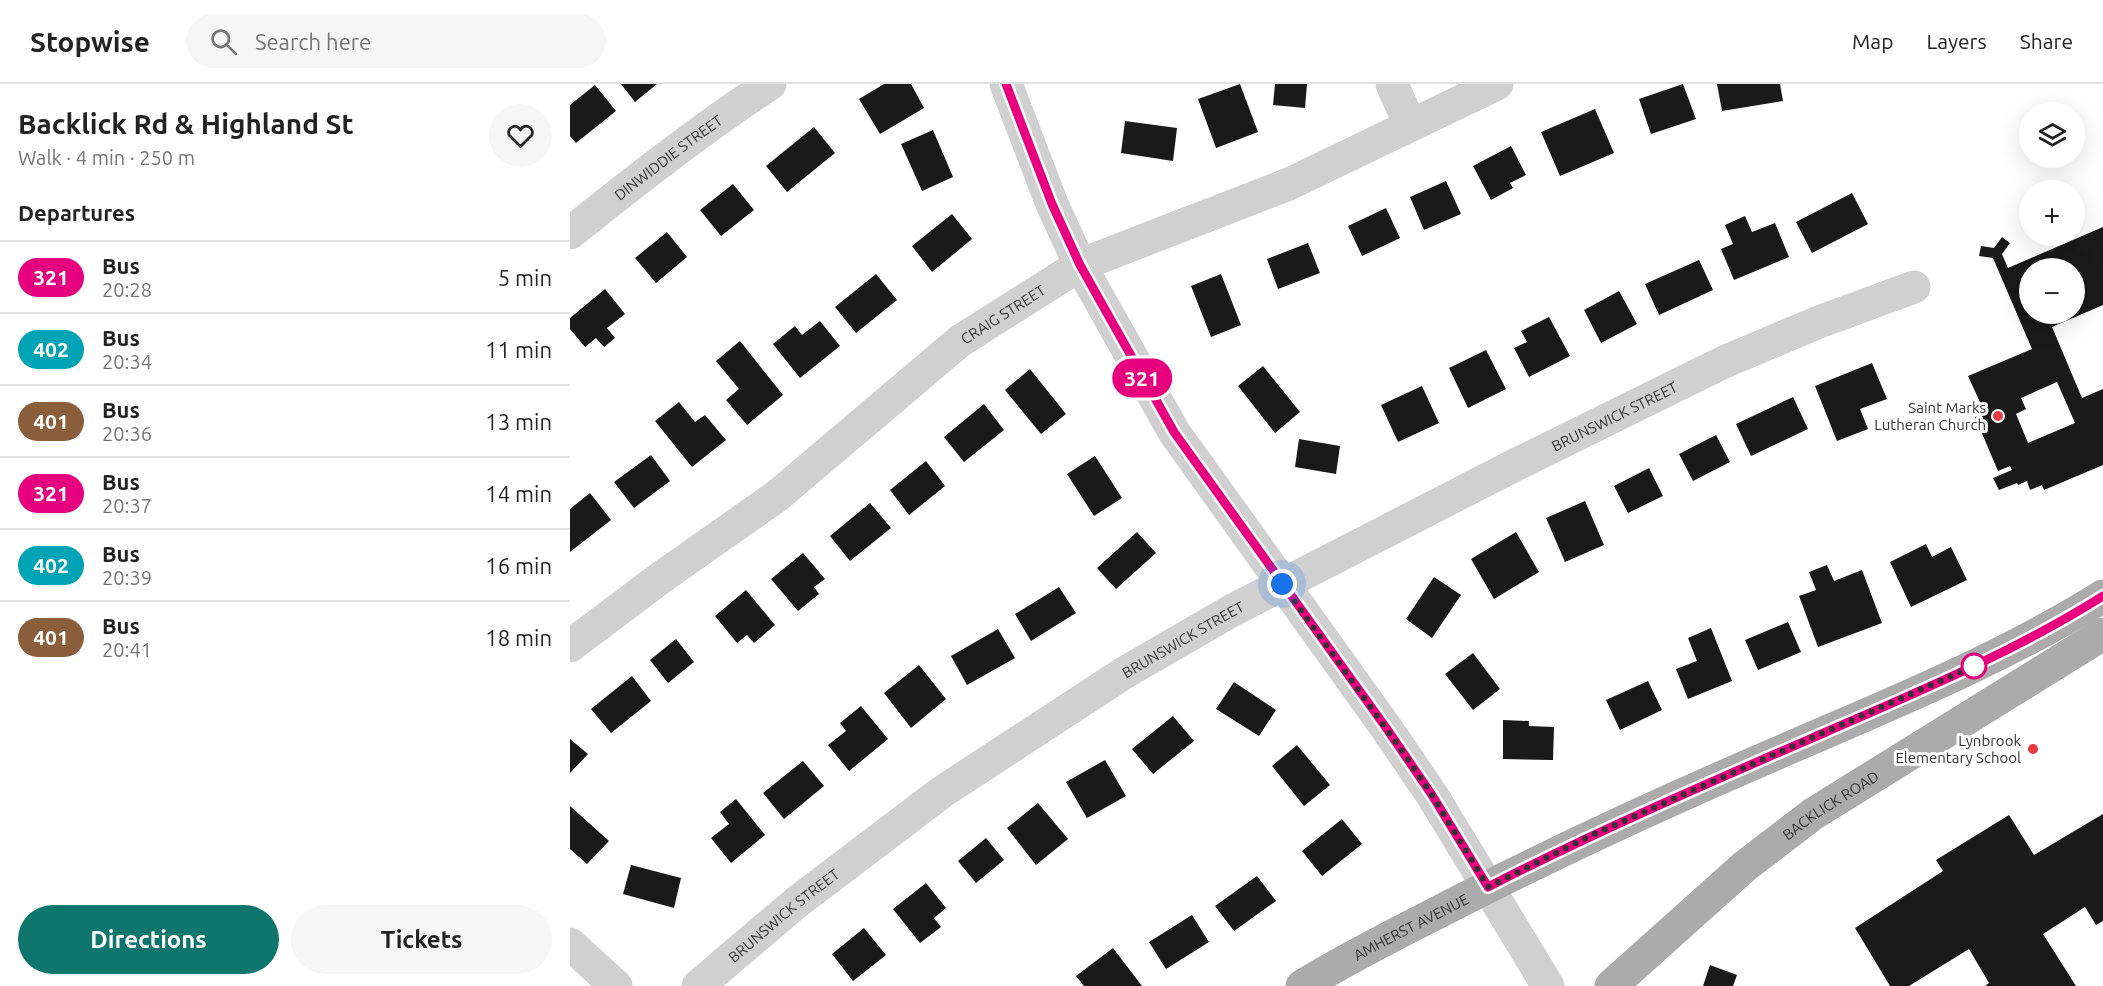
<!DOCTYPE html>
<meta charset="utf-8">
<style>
body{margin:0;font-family:Ubuntu,sans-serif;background:#f6f6f6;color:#222;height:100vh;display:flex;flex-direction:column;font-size:22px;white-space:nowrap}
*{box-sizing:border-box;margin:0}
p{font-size:20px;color:#767676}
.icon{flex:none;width:33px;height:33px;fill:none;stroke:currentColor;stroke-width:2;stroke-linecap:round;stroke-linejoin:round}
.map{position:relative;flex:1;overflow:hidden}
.panel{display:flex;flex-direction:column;background:#fff;width:570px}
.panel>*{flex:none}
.badge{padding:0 12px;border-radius:20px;font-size:21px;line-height:39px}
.buttons{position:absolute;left:1449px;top:18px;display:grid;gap:12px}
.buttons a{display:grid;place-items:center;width:66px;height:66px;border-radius:50%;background:#fff;box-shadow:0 6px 24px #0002;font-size:30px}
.you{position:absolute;width:30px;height:30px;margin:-15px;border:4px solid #fff;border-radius:50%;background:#1a73e8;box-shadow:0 0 0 9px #1a73e833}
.map>.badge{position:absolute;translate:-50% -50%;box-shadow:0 0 0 3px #fff}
h2{padding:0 18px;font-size:22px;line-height:54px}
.round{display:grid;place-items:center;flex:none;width:63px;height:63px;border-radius:32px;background:#f6f6f6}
.head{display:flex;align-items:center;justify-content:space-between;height:102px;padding:0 18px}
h1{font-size:28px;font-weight:700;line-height:45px}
.primary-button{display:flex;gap:12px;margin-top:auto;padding:12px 18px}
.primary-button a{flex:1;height:69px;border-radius:36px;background:#0f766e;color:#fff;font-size:24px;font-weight:700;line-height:69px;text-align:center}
.primary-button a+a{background:#f6f6f6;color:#222}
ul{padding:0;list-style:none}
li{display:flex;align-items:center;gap:18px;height:72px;padding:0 18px;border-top:2px solid #e0e0e0}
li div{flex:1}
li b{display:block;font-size:22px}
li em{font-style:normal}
li .badge{min-width:66px;font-weight:700;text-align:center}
header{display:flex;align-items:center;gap:36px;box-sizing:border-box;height:84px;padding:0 30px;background:#fff;border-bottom:2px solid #e0e0e0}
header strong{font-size:28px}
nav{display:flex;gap:33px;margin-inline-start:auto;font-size:21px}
.search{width:420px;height:54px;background:#f6f6f6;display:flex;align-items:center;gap:15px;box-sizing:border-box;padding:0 21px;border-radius:33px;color:#767676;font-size:22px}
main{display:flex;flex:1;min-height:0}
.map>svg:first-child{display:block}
</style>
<header>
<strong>Stopwise</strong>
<div class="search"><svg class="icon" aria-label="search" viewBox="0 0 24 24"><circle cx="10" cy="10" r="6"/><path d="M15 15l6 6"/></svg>Search here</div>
<nav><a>Map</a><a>Layers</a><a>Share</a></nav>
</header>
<main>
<section class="panel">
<div class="head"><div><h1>Backlick Rd &amp; Highland St</h1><p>Walk · 4 min · 250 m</p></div><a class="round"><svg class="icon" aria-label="heart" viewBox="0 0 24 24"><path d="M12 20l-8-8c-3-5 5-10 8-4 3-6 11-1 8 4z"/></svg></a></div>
<h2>Departures</h2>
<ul>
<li><span class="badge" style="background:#e6007e;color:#fff">321</span><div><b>Bus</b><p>20:28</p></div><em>5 min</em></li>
<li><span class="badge" style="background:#00a3b4;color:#fff">402</span><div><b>Bus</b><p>20:34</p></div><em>11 min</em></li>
<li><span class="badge" style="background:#8b5e3c;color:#fff">401</span><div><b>Bus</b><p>20:36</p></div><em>13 min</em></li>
<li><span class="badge" style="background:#e6007e;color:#fff">321</span><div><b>Bus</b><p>20:37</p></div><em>14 min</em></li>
<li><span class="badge" style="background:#00a3b4;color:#fff">402</span><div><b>Bus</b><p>20:39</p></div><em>16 min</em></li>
<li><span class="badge" style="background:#8b5e3c;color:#fff">401</span><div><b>Bus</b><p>20:41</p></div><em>18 min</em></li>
</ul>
<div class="primary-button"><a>Directions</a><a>Tickets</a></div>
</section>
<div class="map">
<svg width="1533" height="902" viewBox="0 0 1533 902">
<rect width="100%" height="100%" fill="#fff"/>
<path fill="#1a1a1a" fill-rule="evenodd" d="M51 0H87L65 18Z
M314 0H341L354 24 310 50 289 15Z
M670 0 688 48 646 64 628 15Z
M705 0H737L735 24 703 21Z
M1113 0 1126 35 1081 50 1069 15Z
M1147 0H1210L1213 17 1152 27Z
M25 1 46 27 6 59 0 52V21Z
M1025 25 1044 69 990 92 971 48Z
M555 37 607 44 603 77 551 69Z
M244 43 265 69 217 108 196 82Z
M363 46 383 93 352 107 331 60Z
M941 62 956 91 940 99 943 104 921 116 903 82Z
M876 97 891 130 854 146 840 113Z
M163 100 184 126 151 152 130 126Z
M1282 109 1298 140 1242 169 1226 138Z
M816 124 830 154 792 172 778 142Z
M382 130 402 155 362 188 342 162Z
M1175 132 1182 148 1205 139 1219 173 1164 196 1151 165 1163 160 1155 141Z
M1533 143V221L1482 243 1512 314 1533 305V381L1474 406 1472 401 1460 406 1457 397 1448 401 1447 399 1429 406 1423 394 1442 386 1440 382 1428 387 1405 333 1415 329 1398 292 1462 265 1423 174 1409 172 1411 162 1424 164 1432 153 1440 159 1432 170 1438 184ZM1460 184H1504V230H1460ZM1487 298 1505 339 1458 359 1446 330 1456 325 1451 314Z
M97 148 117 173 86 199 65 174Z
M738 159 750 189 708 205 697 175Z
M1129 176 1143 206 1089 231 1075 200Z
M306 190 327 216 286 249 265 223Z
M651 190 671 241 641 253 621 202Z
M35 205 55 230 37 244 45 254 34 263 26 254 15 263 0 245V234Z
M1049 207 1067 240 1031 259 1014 226Z
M979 233 1000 272 959 293 944 264 957 258 951 247Z
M250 237 270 262 230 294 203 260 225 242 232 251Z
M170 257 213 311 177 341 156 316 169 305 146 277Z
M916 266 936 305 898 324 879 284Z
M1302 279 1317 315 1290 325 1298 345 1267 357 1245 302Z
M693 282 730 328 705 349 668 302Z
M460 285 496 330 471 350 435 306Z
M852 302 869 339 828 358 811 321Z
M1223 313 1238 345 1181 372 1166 340Z
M109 318 125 338 135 331 156 356 122 383 85 337Z
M414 320 434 346 394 378 374 353Z
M1146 351 1160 378 1123 397 1109 370Z
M729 355 770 362 766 390 725 383Z
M81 371 100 397 64 424 44 398Z
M525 372 552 414 524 432 497 390Z
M356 377 375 402 339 431 320 406Z
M1079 384 1093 412 1058 429 1044 402Z
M20 409 41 436 0 468V425Z
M1015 417 1034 461 995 478 976 434Z
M300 419 321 444 280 477 260 452Z
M567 448 586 469 546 505 527 484Z
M946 448 969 488 924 515 901 475Z
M1356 460 1362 473 1381 463 1397 496 1341 523 1320 478Z
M233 469 255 495 244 503 249 510 228 527 201 495Z
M1257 481 1264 497 1292 486 1312 539 1248 563 1229 512 1246 506 1239 488Z
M864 493 891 511 862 554 836 535Z
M489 503 506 529 461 557 445 530Z
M176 506 205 541 184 559 177 551 167 559 145 532Z
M1218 538 1231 568 1188 586 1175 556Z
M1141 544 1162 597 1118 615 1106 585 1127 577 1118 554Z
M428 545 445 574 397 601 381 572Z
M106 555 124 578 98 599 80 576Z
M903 569 930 605 903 626 875 590Z
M349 581 376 615 341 644 314 609Z
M62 592 81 617 41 649 21 625Z
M1078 597 1092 626 1050 646 1036 616Z
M664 598 706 626 689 652 646 625Z
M291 622 318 655 279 687 258 661 276 647 270 639Z
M603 632 624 657 583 690 562 665Z
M933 636 959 637V642L984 643 983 676 933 675Z
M0 655 18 670 0 689Z
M727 661 760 701 734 722 702 682Z
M535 676 556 712 517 734 496 698Z
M233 677 254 702 214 735 193 709Z
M166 715 195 751 161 779 141 754 159 740 150 728Z
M468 719 498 755 466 781 437 744Z
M0 722 39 757 17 780 0 765Z
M1533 730V837L1526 841 1515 823 1473 850 1506 902H1415L1419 899 1399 865 1339 902H1320L1285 844 1373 787 1366 776 1439 731 1464 771Z
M772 735 792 760 752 792 732 767Z
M416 754 434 776 406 799 388 777Z
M61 781 111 794 104 824 53 810Z
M687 792 706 817 664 847 645 822Z
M356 799 376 824 364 834 371 843 350 859 323 825Z
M622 831 639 858 596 885 579 858Z
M294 844 316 871 283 897 262 870Z
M543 864 572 902H514L506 892Z
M1140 881 1167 891 1163 902H1133Z"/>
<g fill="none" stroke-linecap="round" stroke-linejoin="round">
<g stroke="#d0d0d0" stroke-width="33">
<path d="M436 0 482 120 510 181 604 348 817 645 862 711 978 902"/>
<path d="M822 0 840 41"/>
<path id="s1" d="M0 149C65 97 130 46 200 0"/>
<path id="s2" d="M0 562 89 495 207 412 390 257 510 181 719 100 927 0"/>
<path d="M0 860 46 902"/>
<path id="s3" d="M128 902 227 818 372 708 554 589 661 527 947 380 1154 278 1249 238 1344 203"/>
</g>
<g stroke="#ababab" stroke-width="33">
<path id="s4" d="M732 902C784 870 838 844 892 816 994 764 1098 716 1203 671 1315 622 1429 577 1533 512"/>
<path id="s5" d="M1041 902 1175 782 1243 730 1533 550"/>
</g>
</g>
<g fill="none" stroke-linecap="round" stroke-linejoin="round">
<defs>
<path id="line" d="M436 0 482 120 510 181 604 348 817 645 862 711 918 803C1029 746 1143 697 1256 648 1350 607 1446 567 1533 512"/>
</defs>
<use href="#line" stroke="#fff" stroke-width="14"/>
<use href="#line" stroke="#e6007e" stroke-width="9"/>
<path stroke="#333" stroke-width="6" stroke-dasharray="0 10.8" d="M712 500 828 661 862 711 918 803 1020 752 1404 582"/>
</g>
<g fill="#e63946" stroke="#fff" stroke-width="2">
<circle cx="1428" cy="332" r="6"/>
<circle cx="1463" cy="665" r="6"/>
</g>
<circle fill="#fff" stroke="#e6007e" stroke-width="3" cx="1404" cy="582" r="12"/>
<g text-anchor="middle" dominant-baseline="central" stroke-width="6" stroke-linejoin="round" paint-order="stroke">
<g font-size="15" fill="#333" stroke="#fff">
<text stroke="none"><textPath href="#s1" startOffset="124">DINWIDDIE STREET</textPath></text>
<text stroke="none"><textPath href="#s2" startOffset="546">CRAIG STREET</textPath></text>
<text stroke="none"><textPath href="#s3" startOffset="1083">BRUNSWICK STREET</textPath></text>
<text stroke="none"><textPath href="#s3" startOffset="597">BRUNSWICK STREET</textPath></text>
<text stroke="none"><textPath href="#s5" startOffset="285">BACKLICK ROAD</textPath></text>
<text stroke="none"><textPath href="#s3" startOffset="111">BRUNSWICK STREET</textPath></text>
<text stroke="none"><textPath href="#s4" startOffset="124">AMHERST AVENUE</textPath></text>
</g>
<g font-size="15" fill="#333" stroke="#fff" text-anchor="end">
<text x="1416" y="323">Saint Marks<tspan x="1416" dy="17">Lutheran Church</tspan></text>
<text x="1451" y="656">Lynbrook<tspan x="1451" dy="17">Elementary School</tspan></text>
</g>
</g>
</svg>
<div class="buttons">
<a><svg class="icon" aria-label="layers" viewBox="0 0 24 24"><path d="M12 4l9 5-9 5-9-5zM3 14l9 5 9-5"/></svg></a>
<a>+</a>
<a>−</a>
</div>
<div class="you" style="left:712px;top:500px"></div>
<b class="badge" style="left:572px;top:294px;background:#e6007e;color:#fff">321</b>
</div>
</main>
